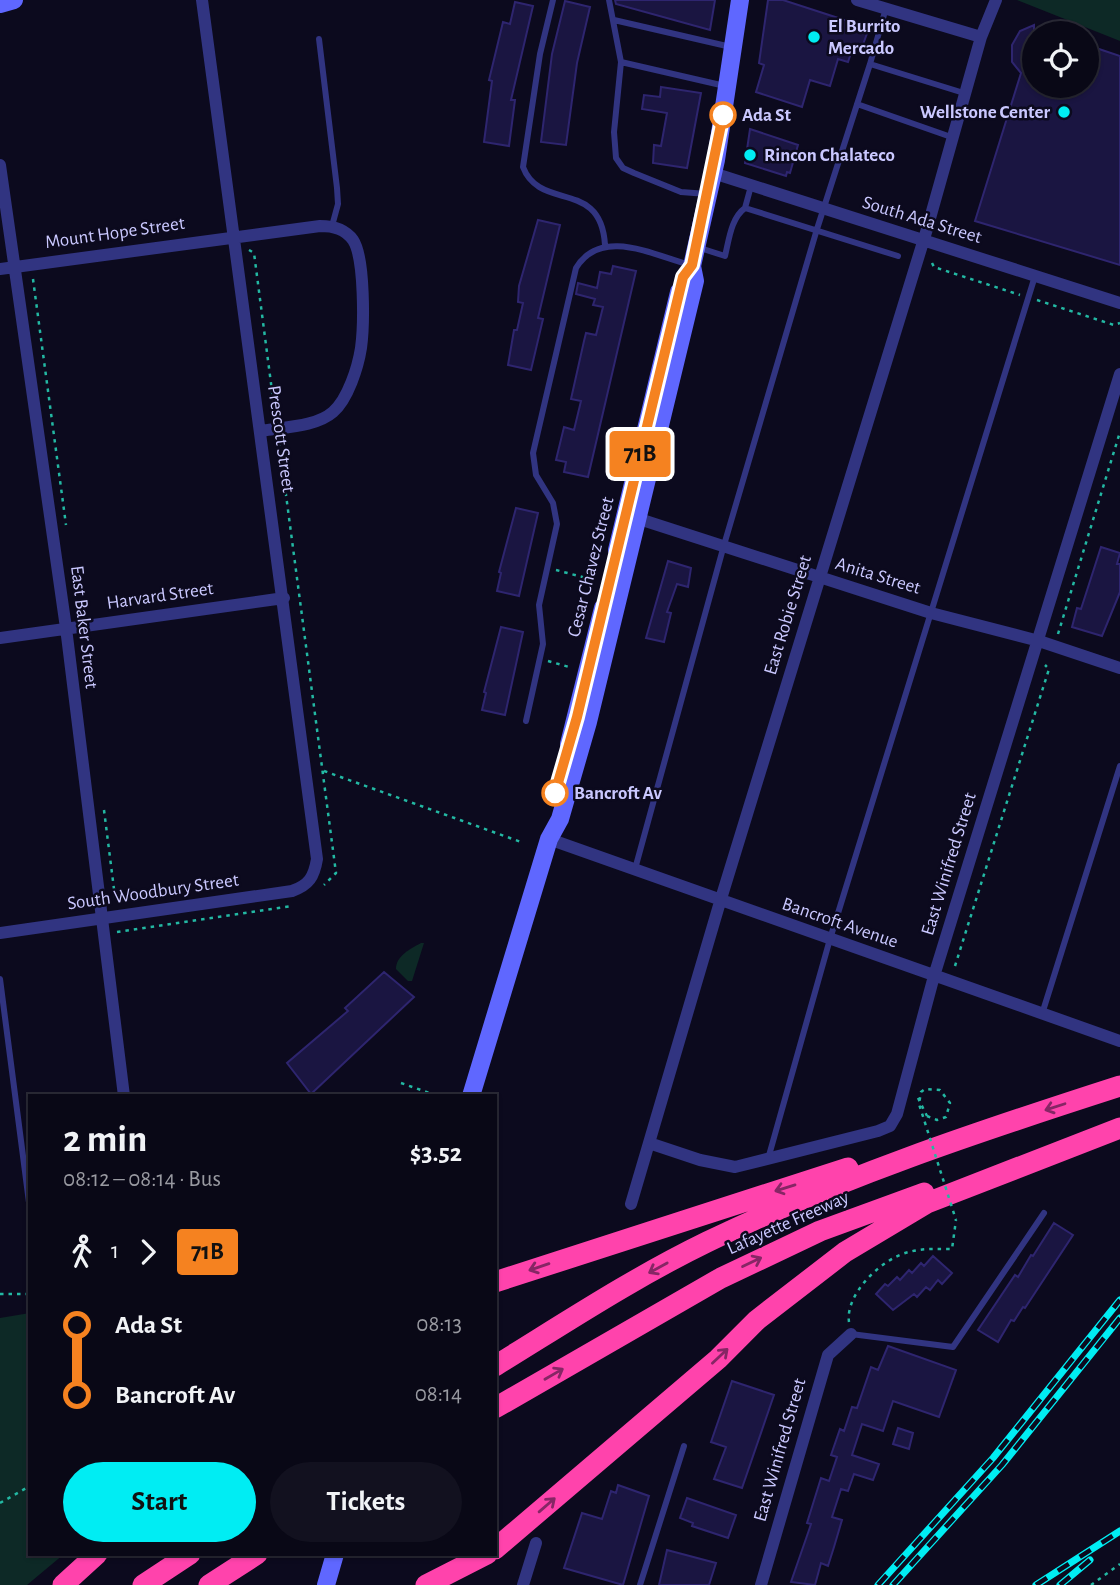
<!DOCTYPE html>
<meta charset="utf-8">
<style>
body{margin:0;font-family:"Alegreya Sans",sans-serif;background:#12111f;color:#f1f3f6;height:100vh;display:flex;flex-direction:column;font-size:26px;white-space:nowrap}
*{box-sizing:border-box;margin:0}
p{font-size:23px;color:#999aa1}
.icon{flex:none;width:38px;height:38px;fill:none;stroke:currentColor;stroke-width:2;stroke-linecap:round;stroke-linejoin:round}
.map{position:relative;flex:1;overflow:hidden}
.side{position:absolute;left:28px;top:1094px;width:469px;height:462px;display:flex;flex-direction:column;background:#090816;border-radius:0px;box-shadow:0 2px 5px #0004,0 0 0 2px #292935}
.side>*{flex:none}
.badge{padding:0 14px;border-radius:5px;font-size:24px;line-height:46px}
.buttons{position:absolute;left:1022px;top:21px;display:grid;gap:14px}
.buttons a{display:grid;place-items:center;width:77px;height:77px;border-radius:50%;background:#090816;box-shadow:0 2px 5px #0004,0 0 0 2px #292935;font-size:35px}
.map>.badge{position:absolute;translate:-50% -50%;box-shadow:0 0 0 4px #fff}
.legs{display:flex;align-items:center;gap:10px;height:77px;padding:0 35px;font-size:23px}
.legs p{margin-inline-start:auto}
.head{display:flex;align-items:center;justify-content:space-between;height:119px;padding:0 35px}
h1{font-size:38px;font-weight:700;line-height:52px}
.button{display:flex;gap:14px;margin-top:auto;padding:14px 35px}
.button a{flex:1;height:80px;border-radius:42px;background:#00edf3;color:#111;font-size:28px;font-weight:700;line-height:80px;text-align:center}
.button a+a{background:#12111f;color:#f1f3f6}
ul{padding:0 35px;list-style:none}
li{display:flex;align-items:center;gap:24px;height:70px;font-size:26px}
li i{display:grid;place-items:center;width:10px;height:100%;margin:0 9px;background:currentColor}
li i::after{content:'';width:18px;height:18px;margin:-9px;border:5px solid;border-radius:50%;background:#090816}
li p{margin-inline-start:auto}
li:first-child i{background:linear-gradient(#0000 50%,currentColor 0)}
li:last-child i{background:linear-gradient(currentColor 50%,#0000 0)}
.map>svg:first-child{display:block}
</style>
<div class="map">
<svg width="1120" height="1585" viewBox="0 0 1120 1585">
<rect width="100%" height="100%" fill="#0c0a1e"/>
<path fill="#0d2926" d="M1017 0H1120V41Z
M421 943H424L412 981H408L396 969C396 956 410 949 421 943Z
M30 1313V1554H64L27 1585H0V1318Z"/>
<path fill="#1a1541" stroke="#2e256f" stroke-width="2" d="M615 0H715L710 30 616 4Z
M768 0H783L869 28 861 50 853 47 848 62 838 59 830 86 810 80 802 107 756 92 764 65 759 63Z
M565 1 590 7 577 63 566 145 541 142 552 54Z
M515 2 533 6 511 100H515L509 146 484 142 492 81 489 80 503 22 510 24Z
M1034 25V86H1087V45L1120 56V265L975 221 1021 73 1012 62V45L1020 31Z
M661 87 701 93 687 168 653 163 654 145 661 146 667 113 642 109 644 95 660 97Z
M750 129 798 145 790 173 787 172 786 176 745 163Z
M538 220 560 225 538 318 543 319 531 370 508 365 514 330H517L523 303 518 302 519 286Z
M613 266 636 271 588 477 564 472 566 462 556 460 564 427 574 430 581 401 571 399 584 341 586 333 596 335 603 307 593 305 595 299 576 294 578 283 597 288 600 272 611 274Z
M516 508 538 513 519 596 497 591 501 573 499 572Z
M1101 547 1120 553 1117 564H1120V592L1102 636 1072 627 1077 608 1081 609Z
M668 561 691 568 688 587 677 584 667 612 671 613 664 642 646 638Z
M501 627 523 632 505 715 482 710 486 693 484 692Z
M384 972 414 997 311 1094 287 1063 348 1011 345 1008Z
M1054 1223 1073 1235 1025 1308 1023 1307 1014 1321 1011 1320 998 1342 978 1330 1015 1275 1018 1277 1031 1255 1033 1256Z
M933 1256 952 1273 942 1284 938 1280 930 1290 926 1287 917 1297 914 1294 893 1310 876 1294 885 1284 888 1286 897 1277 900 1280 909 1270 912 1273 921 1263 924 1266Z
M888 1346 956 1370 939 1417 893 1401 883 1431 862 1424 852 1455 879 1464 873 1480 854 1474 848 1491 841 1489 832 1517 842 1520 834 1547 828 1566 821 1563 815 1585 791 1582 809 1530 811 1524 807 1523 821 1478 829 1481 837 1457 831 1455 840 1429 844 1431 852 1407 857 1408 871 1367 878 1370Z
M732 1381 774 1395 742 1488 714 1479 726 1447 711 1442Z
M898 1428 913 1433 909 1449 893 1444Z
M618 1485 649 1496 623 1585 564 1568 582 1513 602 1519 611 1491 616 1493Z
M687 1498 736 1515 728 1538 692 1526 693 1523 680 1518Z
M667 1550 716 1563 709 1585H659Z"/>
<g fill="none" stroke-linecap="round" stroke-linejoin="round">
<path stroke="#23b8a3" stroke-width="2.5" stroke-dasharray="3.5 5" stroke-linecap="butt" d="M249 250 254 253 275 414
M932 263 934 267 1020 295
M33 279 66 525
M1037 300 1114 325 1120 323
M279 442 336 873 324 885
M556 570 590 579
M1058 634 1120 432
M548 661 569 667
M324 771 521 842
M104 810 115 897 113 900
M117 932 292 906
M955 966 1049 669 1045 665
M401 1083 438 1096
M918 1098 927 1116
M0 1294H30
M849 1322C845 1294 882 1258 909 1252 923 1248 937 1249 952 1249L956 1220
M0 1503 30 1486
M1091 1585 1120 1564"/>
<path stroke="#313481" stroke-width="6" d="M553 0 540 54 523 167C540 212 601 178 605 245
M609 0 621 62 614 132 616 158 623 168 634 173 681 192 707 194
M614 20 731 47
M319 39 337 188 338 204 332 226
M621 62 725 86
M870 64 886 8
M857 104 954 138
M745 208 751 186
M697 247 725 256C729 240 731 218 745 208L898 256
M526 721 543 644 539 605 557 524 553 503 536 475 533 453 576 268C601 227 653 255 690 265
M635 869 724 545 817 229 870 64 967 94
M0 979 30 1210
M1042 1014 1120 766
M768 1159 830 939 1035 276
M851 1334 953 1347 1044 1213
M640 1585 684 1446"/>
<path stroke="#313481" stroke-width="12" d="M857 0 981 37
M0 165 66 628 124 1096
M713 173 1120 303
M0 269 320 226C334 226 345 229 353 240 365 258 364 326 361 348 358 367 348 399 333 412 316 427 283 427 261 431
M633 517 931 613 1039 641 1120 668
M0 638 284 598
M549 839 1120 1041
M0 933 292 891C309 885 314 877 317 859L202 0
M649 1143 700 1160 735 1167 878 1131 890 1126 897 1114 934 976 1120 374
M631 1204 720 902 927 229 981 37 996 0
M523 1585 536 1543
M761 1585 828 1355 851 1334"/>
<path stroke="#5f67ff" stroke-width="18" d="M0 4 14 0
M617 550 679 292
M569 744 603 608
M471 1096 549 839 560 819 588 722 695 281 692 266 716 160 740 0
M326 1585 335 1554"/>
<path stroke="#ff43ac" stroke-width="21" d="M495 1282 848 1168
M495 1366C565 1323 633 1278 707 1242 839 1178 980 1131 1120 1086
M495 1408 721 1278 820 1231 924 1193
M495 1549 718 1359 757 1320 845 1252 927 1203 1120 1128
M63 1585 97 1554
M143 1585 190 1554
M209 1585 257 1554
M426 1585 487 1554"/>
<defs>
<path id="rail" d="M878 1585 993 1458 1120 1300
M893 1585 1002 1465 1120 1318
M1036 1585 1120 1531
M1060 1585 1090 1560"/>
</defs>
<use href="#rail" stroke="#00edf3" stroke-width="7"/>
<use href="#rail" stroke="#0c0a1e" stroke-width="4.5" stroke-dasharray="13" stroke-linecap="butt"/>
<path stroke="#23b8a3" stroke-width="2.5" stroke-dasharray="3.5 5" stroke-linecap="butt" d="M927 1116 937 1120 946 1117 950 1103 940 1090 925 1089 921 1092 919 1104 956 1220"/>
</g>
<defs><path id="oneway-shaft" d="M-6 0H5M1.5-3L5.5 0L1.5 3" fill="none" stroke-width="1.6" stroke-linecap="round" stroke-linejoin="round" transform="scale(1.75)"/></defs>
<g stroke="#862665">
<use href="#oneway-shaft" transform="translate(1055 1107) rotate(162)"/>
<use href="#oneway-shaft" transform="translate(785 1188) rotate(163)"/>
<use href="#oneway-shaft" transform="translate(752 1262) rotate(-26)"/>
<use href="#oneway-shaft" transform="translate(539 1267) rotate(161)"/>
<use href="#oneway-shaft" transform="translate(658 1268) rotate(151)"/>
<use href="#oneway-shaft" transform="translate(720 1356) rotate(-43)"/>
<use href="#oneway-shaft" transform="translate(554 1374) rotate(-30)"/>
<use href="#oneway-shaft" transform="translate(547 1505) rotate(-41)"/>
</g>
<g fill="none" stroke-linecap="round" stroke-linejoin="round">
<defs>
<path id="line-1" d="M555 793 577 717 683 277 692 265 723 115"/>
</defs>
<use href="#line-1" stroke="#fff" stroke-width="16"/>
<use href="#line-1" stroke="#f58220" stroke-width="10"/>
</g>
<g fill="#00edf3" stroke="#0c0a1e" stroke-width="2.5">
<circle cx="814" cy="37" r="7"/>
<circle cx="1064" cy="112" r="7"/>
<circle cx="750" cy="155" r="7"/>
</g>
<g fill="#fff" stroke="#f58220" stroke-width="3.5">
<circle cx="723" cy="115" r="12"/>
<circle cx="555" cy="793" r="12"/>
</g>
<g text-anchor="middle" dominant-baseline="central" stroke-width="5" stroke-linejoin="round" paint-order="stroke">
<g font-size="19" font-weight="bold" fill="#cac8ff" stroke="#0c0a1e" text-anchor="start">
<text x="828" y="26">El Burrito<tspan x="828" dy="22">Mercado</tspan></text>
<text x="1050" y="112" text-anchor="end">Wellstone Center</text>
<text x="764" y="155">Rincon Chalateco</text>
</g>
<g font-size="19" font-weight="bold" fill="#cac8ff" stroke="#0c0a1e" text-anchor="start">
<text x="742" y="115">Ada St</text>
<text x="574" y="793">Bancroft Av</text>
</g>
<g font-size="19" fill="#cac8ff" stroke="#0c0a1e">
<text transform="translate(922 220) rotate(17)">South Ada Street</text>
<text transform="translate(115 233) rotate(-8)">Mount Hope Street</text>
<text transform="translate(281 439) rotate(82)">Prescott Street</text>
<text transform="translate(591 567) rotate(-76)">Cesar Chavez Street</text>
<text transform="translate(878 576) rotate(17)">Anita Street</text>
<text transform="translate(160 596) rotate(-8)">Harvard Street</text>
<text transform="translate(788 615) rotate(-73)">East Robie Street</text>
<text transform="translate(84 627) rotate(83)">East Baker Street</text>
<text transform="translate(949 864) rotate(-73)">East Winifred Street</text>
<text transform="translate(153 892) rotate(-8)">South Woodbury Street</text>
<text transform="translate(840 923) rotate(19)">Bancroft Avenue</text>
<text transform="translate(788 1223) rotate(-24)">Lafayette Freeway</text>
<text transform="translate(780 1450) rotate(-74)">East Winifred Street</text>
</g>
</g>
</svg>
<div class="buttons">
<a><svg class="icon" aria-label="locate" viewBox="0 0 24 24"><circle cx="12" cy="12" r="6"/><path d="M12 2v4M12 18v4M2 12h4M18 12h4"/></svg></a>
</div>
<b class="badge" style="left:640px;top:454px;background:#f58220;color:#111">71B</b>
<section class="side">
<div class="head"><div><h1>2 min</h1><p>08:12 – 08:14 · Bus</p></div><b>$3.52</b></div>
<div class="legs"><svg class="icon" aria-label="walk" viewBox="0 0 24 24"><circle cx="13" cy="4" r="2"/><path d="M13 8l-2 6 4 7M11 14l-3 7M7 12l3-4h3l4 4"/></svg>1<svg class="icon" aria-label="forward" viewBox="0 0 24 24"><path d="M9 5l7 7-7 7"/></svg><b class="badge" style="background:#f58220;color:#111">71B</b></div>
<ul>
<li><i style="color:#f58220"></i><b>Ada St</b><p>08:13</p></li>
<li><i style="color:#f58220"></i><b>Bancroft Av</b><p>08:14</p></li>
</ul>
<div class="button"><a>Start</a><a>Tickets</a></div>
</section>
</div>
